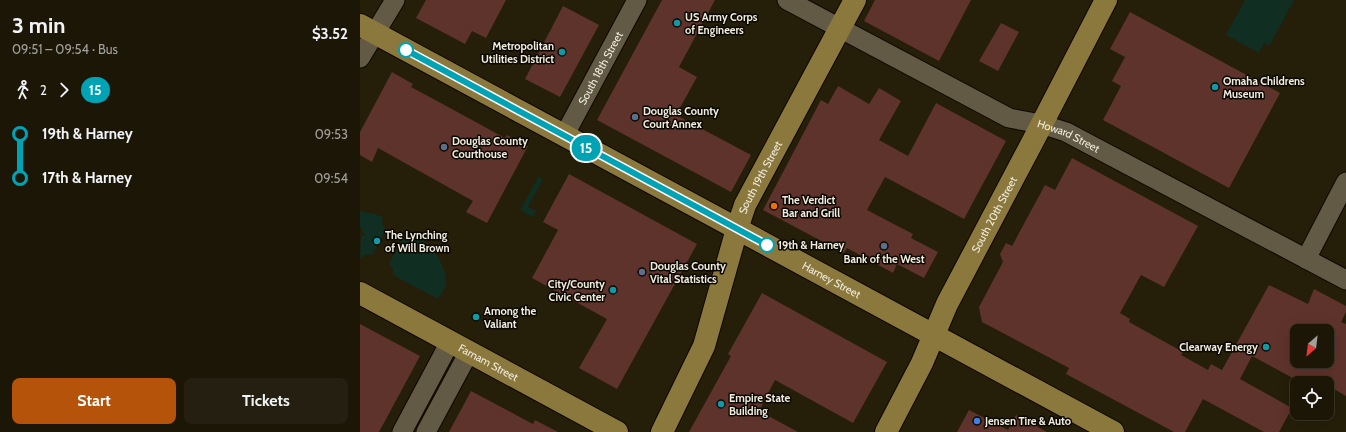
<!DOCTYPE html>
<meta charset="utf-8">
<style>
body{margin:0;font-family:Cabin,sans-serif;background:#251f11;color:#f1f3f6;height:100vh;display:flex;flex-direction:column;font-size:15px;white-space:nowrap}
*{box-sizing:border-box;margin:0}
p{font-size:13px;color:#a09f9b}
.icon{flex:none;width:22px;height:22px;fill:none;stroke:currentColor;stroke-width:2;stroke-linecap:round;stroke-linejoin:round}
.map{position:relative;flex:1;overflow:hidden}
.side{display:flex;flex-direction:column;background:#1c1607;width:360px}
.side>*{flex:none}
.badge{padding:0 8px;border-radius:13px;font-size:14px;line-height:26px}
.needle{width:26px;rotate:208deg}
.fabs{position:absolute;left:930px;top:324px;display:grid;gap:8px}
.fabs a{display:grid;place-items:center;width:44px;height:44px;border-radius:8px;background:#1c1607;box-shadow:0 4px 16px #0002,0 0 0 1px #3a3528;font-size:20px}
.map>.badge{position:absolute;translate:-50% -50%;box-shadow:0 0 0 2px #fff}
.legs{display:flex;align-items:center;gap:6px;height:44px;padding:0 12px;font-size:13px}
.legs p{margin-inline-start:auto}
.overview{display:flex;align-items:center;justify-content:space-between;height:68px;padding:0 12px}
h1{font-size:22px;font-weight:700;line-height:30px}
.button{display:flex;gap:8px;margin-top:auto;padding:8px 12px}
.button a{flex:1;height:46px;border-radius:8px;background:#b45309;color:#fff;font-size:16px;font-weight:700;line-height:46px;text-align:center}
.button a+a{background:#251f11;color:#f1f3f6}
ul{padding:0 12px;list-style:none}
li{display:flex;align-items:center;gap:14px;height:44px;font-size:15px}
li i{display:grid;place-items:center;width:6px;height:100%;margin:0 5px;background:currentColor}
li i::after{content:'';width:10px;height:10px;margin:-5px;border:3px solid;border-radius:50%;background:#1c1607}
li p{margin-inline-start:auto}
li:first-child i{background:linear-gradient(#0000 50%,currentColor 0)}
li:last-child i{background:linear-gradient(currentColor 50%,#0000 0)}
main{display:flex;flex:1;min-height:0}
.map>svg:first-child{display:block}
</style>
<main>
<section class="side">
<div class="overview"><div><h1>3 min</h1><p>09:51 – 09:54 · Bus</p></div><b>$3.52</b></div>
<div class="legs"><svg class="icon" aria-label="walk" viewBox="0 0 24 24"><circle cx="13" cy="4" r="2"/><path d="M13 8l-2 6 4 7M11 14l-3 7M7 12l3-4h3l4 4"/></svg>2<svg class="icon" aria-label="forward" viewBox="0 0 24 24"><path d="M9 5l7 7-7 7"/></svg><b class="badge" style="background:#00a3b4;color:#fff">15</b></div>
<ul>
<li><i style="color:#00a3b4"></i><b>19th &amp; Harney</b><p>09:53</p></li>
<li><i style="color:#00a3b4"></i><b>17th &amp; Harney</b><p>09:54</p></li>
</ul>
<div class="button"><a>Start</a><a>Tickets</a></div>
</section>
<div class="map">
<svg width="986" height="432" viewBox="0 0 986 432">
<rect width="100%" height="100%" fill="#251e09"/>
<path fill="#102f22" d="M885 0H934L909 46 904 43 899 53 866 35Z
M179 176 183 179 168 207 176 211 173 217 160 210Z
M0 211 15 214 23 217 22 224 26 229 12 255 6 254 1 258 0 257 1 236 6 235 2 232V226L0 228Z
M55 234C71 244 86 263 86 283 86 288 80 295 78 299L33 275V269L29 264 43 238H50Z"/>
<path fill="#5e332b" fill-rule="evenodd" d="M66 0H146L126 38 112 31 105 44 56 18Z
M302 0H355L319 67 337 77 316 115 391 155 371 192 237 120Z
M515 0H611L579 61 504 21Z
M203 6 239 25 200 97 165 79Z
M770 12 920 93 869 188 743 120 761 86 752 81 765 57 750 49Z
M641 23 659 32 638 71 619 61Z
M32 72 53 84 51 87 79 102 145 138 147 135 168 146 127 223 106 212 113 201 18 148 12 162 0 155V132Z
M478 86 509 104 519 88 541 101 519 140 548 156 576 103 646 141 604 219 525 177 507 210 553 234 551 238 578 252 564 278 537 264 533 273 487 248 484 253 403 210 461 100 468 104Z
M712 158 838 226 804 287 781 275 760 313 770 319 769 322 823 352 821 355 848 370 851 364 862 370 909 285 948 304 954 289 986 306V312L981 322 986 324V396L967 385V383H963L949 375 944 383H942L892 356 880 379 932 408 919 432H904L843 399 825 432H814L706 374 709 368 622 322 619 307 643 262 640 254 646 243 652 246 685 185 695 190ZM937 331H967V361H937Z
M209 174 337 244 257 389 219 368 247 319 172 278 198 230 183 222Z
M402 293 527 362 493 423 415 380 399 411 438 432H329L371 356 368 354Z
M0 324 60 356 19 432H0Z
M111 391 173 424 175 420 198 432H89Z
M609 410 648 430 656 415 687 432H597Z"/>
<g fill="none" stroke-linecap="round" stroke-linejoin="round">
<defs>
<g id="minor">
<path id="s1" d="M427 0 649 118 681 124 706 132 986 280"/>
<path d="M0 58 35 0"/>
<path id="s2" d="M204 136 277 0"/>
<path d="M946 259 986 182"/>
<path d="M42 432 90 342"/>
<path d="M66 432 109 352"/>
</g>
<g id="major">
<path id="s3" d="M0 25 753 432"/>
<path id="s4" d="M0 293 257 432"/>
<path id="s5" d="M302 432 344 346 377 229 385 205 495 0"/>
<path id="s6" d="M526 432 562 363 587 304 673 141 746 0"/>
</g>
</defs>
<use href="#minor" stroke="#0e0700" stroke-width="21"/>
<use href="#major" stroke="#0e0700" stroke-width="24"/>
<use href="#minor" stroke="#625a44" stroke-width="19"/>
<use href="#major" stroke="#8b783d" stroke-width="22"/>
</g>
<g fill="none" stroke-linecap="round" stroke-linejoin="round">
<defs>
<path id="line-1" d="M46 50 407 245"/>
</defs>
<use href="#line-1" stroke="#fff" stroke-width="9"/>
<use href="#line-1" stroke="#00a3b4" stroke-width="6"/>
</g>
<g fill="#0f9aa8" stroke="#0b0802" stroke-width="1.5">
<circle cx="317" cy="23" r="4"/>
<circle cx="202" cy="52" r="4"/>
<circle cx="855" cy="87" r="4"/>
<circle cx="17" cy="241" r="4"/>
<circle cx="253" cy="290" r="4"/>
<circle cx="116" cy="317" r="4"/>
<circle cx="906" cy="347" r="4"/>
<circle cx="361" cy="404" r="4"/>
</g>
<g fill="#fff" stroke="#00a3b4" stroke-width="2">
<circle cx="46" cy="50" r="7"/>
<circle cx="407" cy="245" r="7"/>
</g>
<g fill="#5c6f8a" stroke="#0b0802" stroke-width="1.5">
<circle cx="275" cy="117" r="4"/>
<circle cx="84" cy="147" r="4"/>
<circle cx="524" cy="246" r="4"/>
<circle cx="282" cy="272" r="4"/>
</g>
<circle fill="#e8710a" stroke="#0b0802" stroke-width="1.5" cx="414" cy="206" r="4"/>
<circle fill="#3f7fe0" stroke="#0b0802" stroke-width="1.5" cx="617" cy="421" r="4"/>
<g text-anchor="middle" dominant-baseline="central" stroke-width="3" stroke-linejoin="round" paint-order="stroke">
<g font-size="11" font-weight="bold" fill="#f0ecdf" stroke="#0b0802" text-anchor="start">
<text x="325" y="17">US Army Corps<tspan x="325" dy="13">of Engineers</tspan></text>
<text x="194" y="46" text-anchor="end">Metropolitan<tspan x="194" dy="13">Utilities District</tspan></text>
<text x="863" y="81">Omaha Childrens<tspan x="863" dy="13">Museum</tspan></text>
<text x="283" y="111">Douglas County<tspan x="283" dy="13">Court Annex</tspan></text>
<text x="92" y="141">Douglas County<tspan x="92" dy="13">Courthouse</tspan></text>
<text x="422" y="200">The Verdict<tspan x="422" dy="13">Bar and Grill</tspan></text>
<text x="25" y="235">The Lynching<tspan x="25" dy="13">of Will Brown</tspan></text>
<text x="524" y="259" text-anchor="middle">Bank of the West</text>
<text x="290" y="266">Douglas County<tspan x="290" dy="13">Vital Statistics</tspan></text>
<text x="245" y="284" text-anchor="end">City/County<tspan x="245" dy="13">Civic Center</tspan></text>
<text x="124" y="311">Among the<tspan x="124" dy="13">Valiant</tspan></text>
<text x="898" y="347" text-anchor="end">Clearway Energy</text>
<text x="369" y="398">Empire State<tspan x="369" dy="13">Building</tspan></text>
<text x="625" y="421">Jensen Tire &amp; Auto</text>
</g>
<g font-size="11" fill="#f0ecdf" stroke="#0b0802">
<text stroke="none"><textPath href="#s2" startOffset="77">South 18th Street</textPath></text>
<text stroke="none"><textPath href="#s1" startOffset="314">Howard Street</textPath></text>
<text stroke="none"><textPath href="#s5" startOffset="274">South 19th Street</textPath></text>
<text stroke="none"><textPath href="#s6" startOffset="243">South 20th Street</textPath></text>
<text stroke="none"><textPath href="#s3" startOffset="536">Harney Street</textPath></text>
<text stroke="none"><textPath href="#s4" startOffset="146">Farnam Street</textPath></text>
</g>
<g font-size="11" font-weight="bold" fill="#f0ecdf" stroke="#0b0802" text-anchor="start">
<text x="418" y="245">19th &amp; Harney</text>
</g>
</g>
</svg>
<div class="fabs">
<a><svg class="needle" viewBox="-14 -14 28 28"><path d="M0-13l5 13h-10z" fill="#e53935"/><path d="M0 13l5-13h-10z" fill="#a09f9b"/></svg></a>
<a><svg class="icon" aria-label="locate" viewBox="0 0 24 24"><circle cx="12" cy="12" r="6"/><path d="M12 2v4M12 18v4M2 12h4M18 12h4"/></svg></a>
</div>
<b class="badge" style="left:226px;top:148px;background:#00a3b4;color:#fff">15</b>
</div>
</main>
